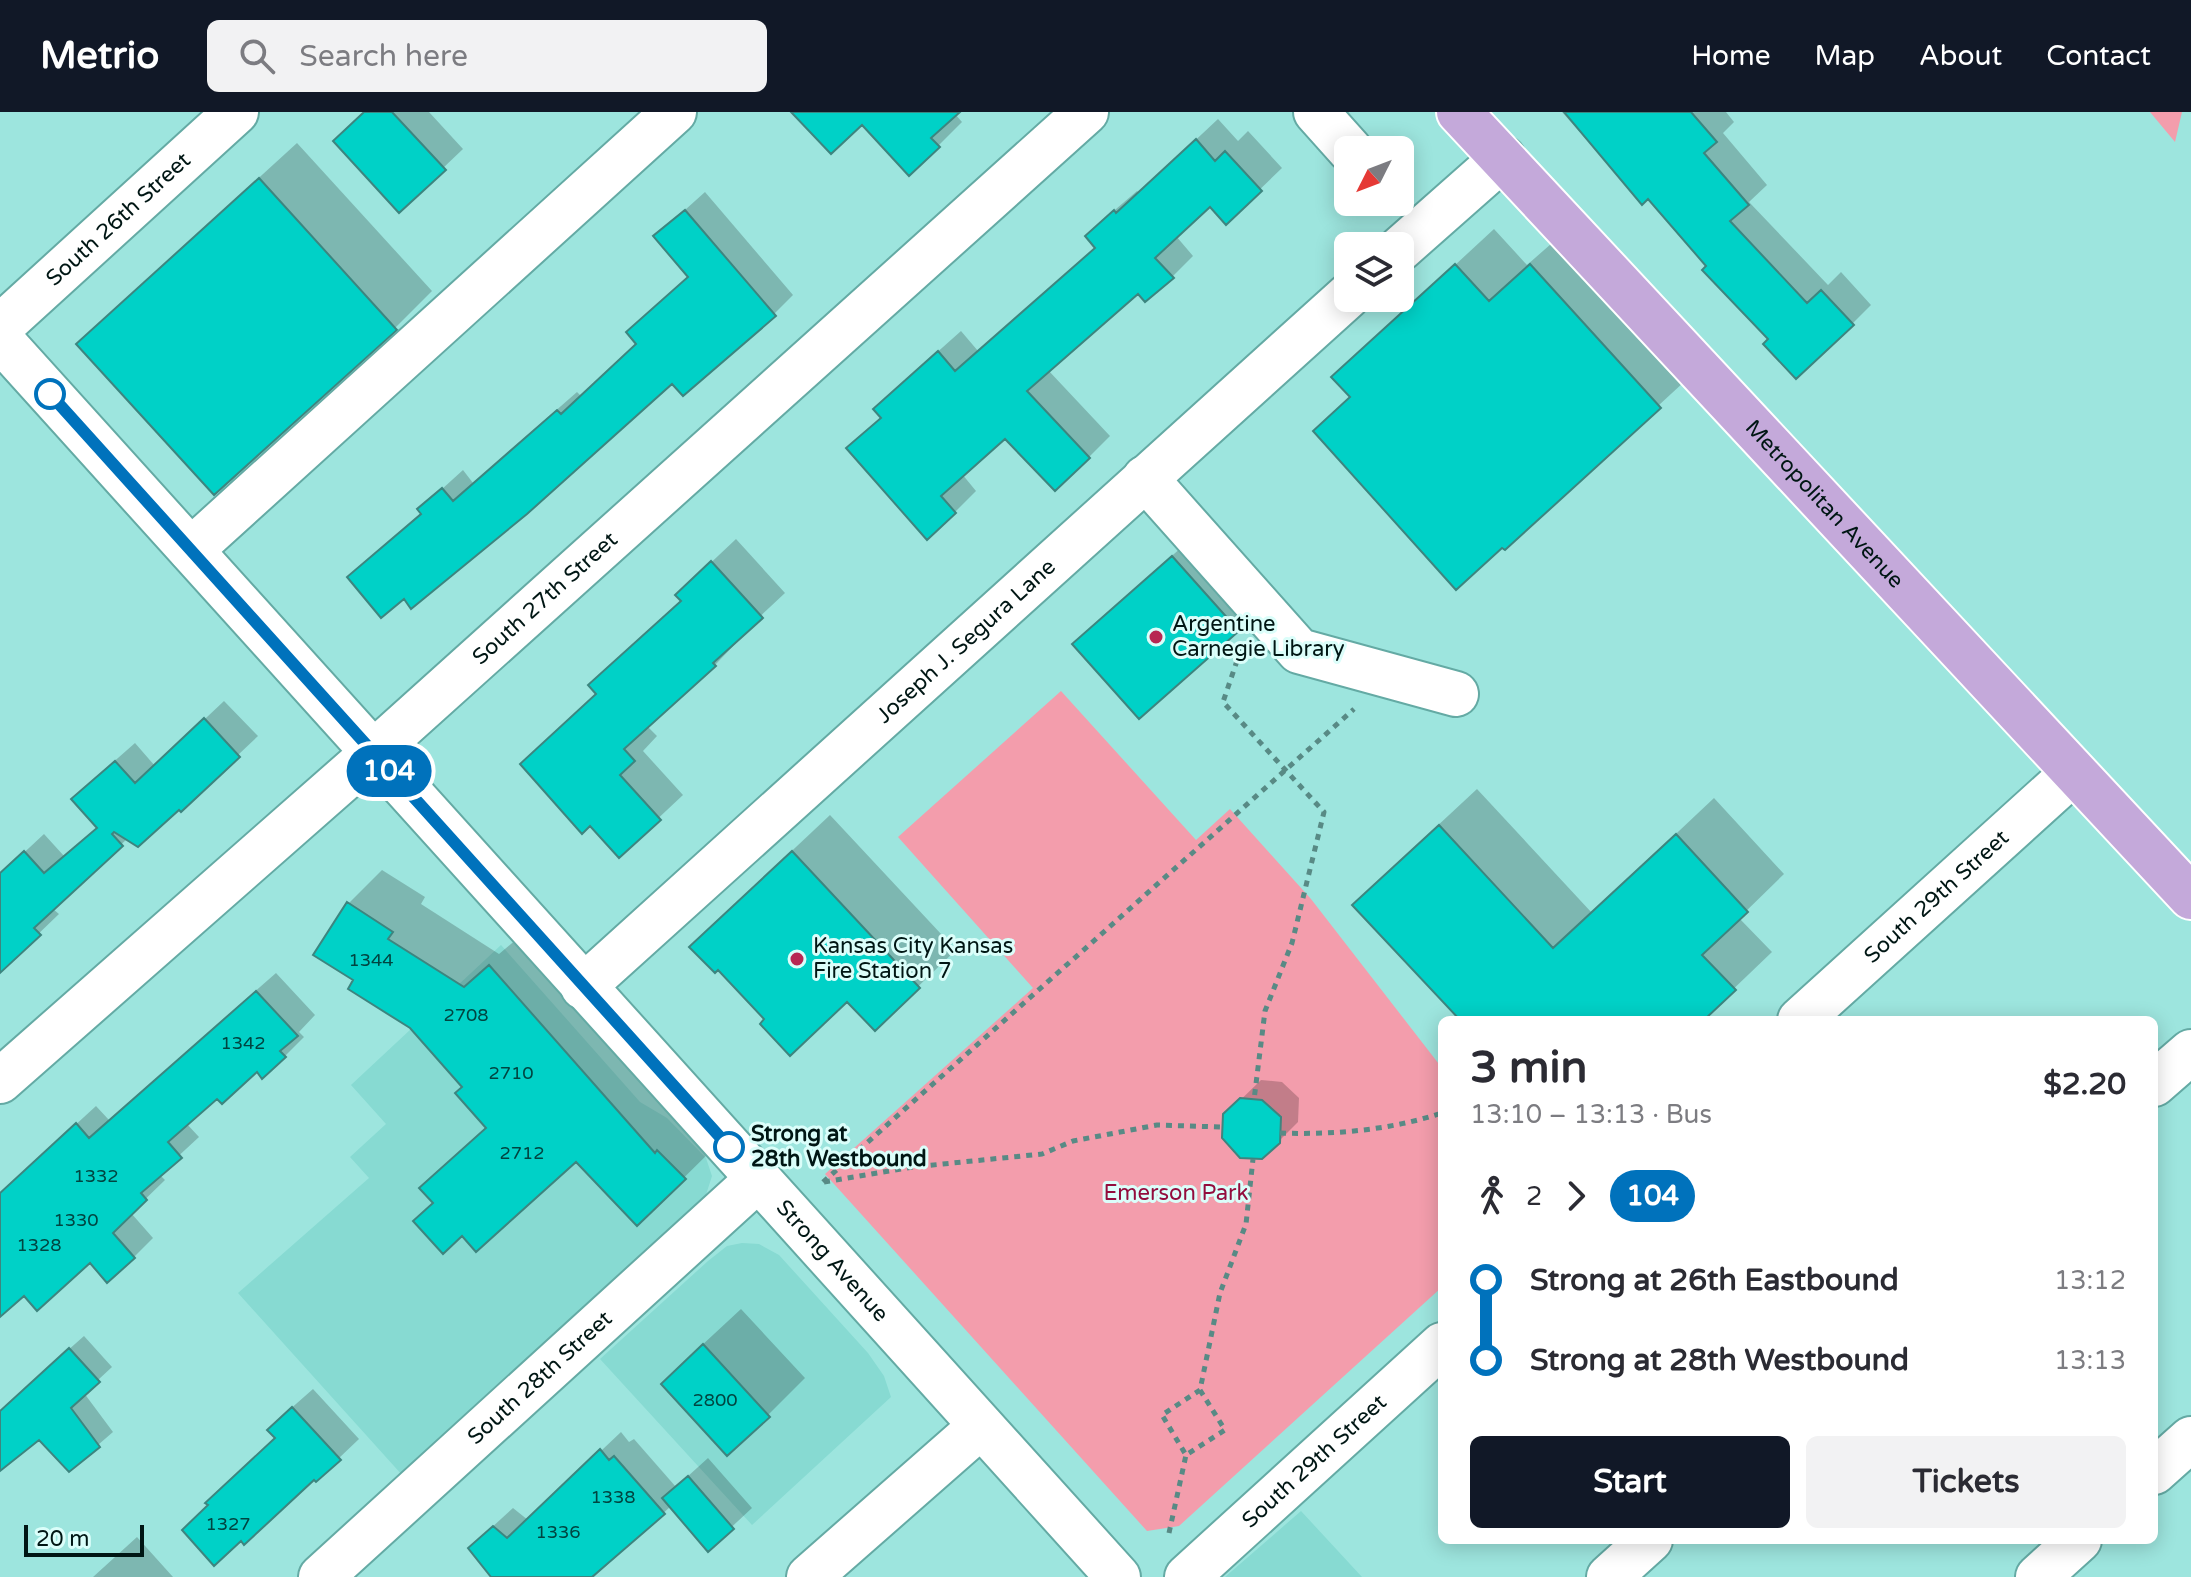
<!DOCTYPE html>
<meta charset="utf-8">
<style>
body{margin:0;font-family:"Varela Round",sans-serif;background:#f2f2f3;color:#2b2b33;height:100vh;display:flex;flex-direction:column;font-size:30px;white-space:nowrap}
*{box-sizing:border-box;margin:0}
p{font-size:26px;color:#7c7c81}
.icon{flex:none;width:44px;height:44px;fill:none;stroke:currentColor;stroke-width:2;stroke-linecap:round;stroke-linejoin:round}
.map{position:relative;flex:1;overflow:hidden}
.drawer{position:absolute;left:1438px;top:904px;width:720px;height:528px;display:flex;flex-direction:column;background:#fff;border-radius:12px;box-shadow:0 4px 20px #0003}
.drawer>*{flex:none}
.badge{padding:0 16px;border-radius:26px;font-size:28px;line-height:52px}
.needle{width:52px;rotate:228deg}
.tools{position:absolute;left:1334px;top:24px;display:grid;gap:16px}
.tools a{display:grid;place-items:center;width:80px;height:80px;border-radius:12px;background:#fff;box-shadow:0 4px 20px #0003;font-size:40px}
.scale{position:absolute;left:24px;bottom:20px;width:120px;box-sizing:border-box;padding-left:8px;border:4px solid #001614;border-top:0;font-size:22px;line-height:28px;white-space:nowrap;color:#001614;-webkit-text-stroke:6px #dbfefa;paint-order:stroke}
.map>.badge{position:absolute;translate:-50% -50%;box-shadow:0 0 0 4px #fff}
.legs{display:flex;align-items:center;gap:12px;height:88px;padding:0 32px;font-size:26px}
.legs p{margin-inline-start:auto}
.headline{display:flex;align-items:center;justify-content:space-between;height:136px;padding:0 32px}
h1{font-size:44px;font-weight:700;line-height:60px}
.cta{display:flex;gap:16px;margin-top:auto;padding:16px 32px}
.cta a{flex:1;height:92px;border-radius:12px;background:#111827;color:#fff;font-size:32px;font-weight:700;line-height:92px;text-align:center}
.cta a+a{background:#f2f2f3;color:#2b2b33}
ul{padding:0 32px;list-style:none}
li{display:flex;align-items:center;gap:28px;height:80px;font-size:30px}
li i{display:grid;place-items:center;width:12px;height:100%;margin:0 10px;background:currentColor}
li i::after{content:'';width:20px;height:20px;margin:-10px;border:6px solid;border-radius:50%;background:#fff}
li p{margin-inline-start:auto}
li:first-child i{background:linear-gradient(#0000 50%,currentColor 0)}
li:last-child i{background:linear-gradient(currentColor 50%,#0000 0)}
header{display:flex;align-items:center;gap:48px;box-sizing:border-box;height:112px;padding:0 40px;background:#111827;color:#fff}
header strong{font-size:38px}
nav{display:flex;gap:44px;margin-inline-start:auto;font-size:28px}
.search{width:560px;height:72px;background:#f2f2f3;display:flex;align-items:center;gap:20px;box-sizing:border-box;padding:0 28px;border-radius:12px;color:#7c7c81;font-size:30px}
.map>svg:first-child{display:block}
</style>
<header>
<strong>Metrio</strong>
<div class="search"><svg class="icon" aria-label="search" viewBox="0 0 24 24"><circle cx="10" cy="10" r="6"/><path d="M15 15l6 6"/></svg>Search here</div>
<nav><a>Home</a><a>Map</a><a>About</a><a>Contact</a></nav>
</header>
<div class="map">
<svg width="2191" height="1465" viewBox="0 0 2191 1465">
<rect width="100%" height="100%" fill="#9de5de"/>
<path fill="#87dad2" d="M501 833 640 990 667 1006 706 1046 712 1064 703 1092 403 1364 238 1181 369 1066 350 1045 386 1012 351 973Z
M742 1131 759 1132 779 1143 868 1241 884 1264 891 1285 752 1413 600 1247 708 1149 727 1134Z
M1301 1399 1362 1465H1225Z"/>
<path fill="#f39dac" d="M2150 0H2182L2175 30Z
M1061 579 1196 728 1230 697 1311 787 1442 956V1175L1179 1414 1147 1419 825 1062 1033 876 898 725Z"/>
<path fill="#0003" d="M365 0H429L463 37 399 98Z
M811 0H957L955 2 962 10 938 34 862 10Z
M1562 0H1726L1734 10 1723 21 1767 73 1749 90 1828 173 1841 160 1871 193 1852 212 1771 227 1649 85 1642 90Z
M1218 7 1238 29 1248 19 1282 56 1226 110 1210 92 1176 124 1193 144 1172 165 1138 179 1048 258 1110 324 1089 345 1006 324 962 362 976 379 955 400 849 336 882 304 897 276 961 219 978 239 1097 134 1109 103 1137 79 1139 81Z
M297 31 432 179 395 216 116 196Z
M705 80 793 183 774 202 673 269 404 484 350 465 422 400 420 397 463 358 473 371 577 280 581 284 638 231 690 163 656 124Z
M1494 117 1527 153 1568 117 1697 258 1505 435 1316 319 1351 284 1334 265Z
M1192 426 1257 498 1139 604 1094 513Z
M736 427 785 481 736 527 738 529 715 553 647 614 657 624 643 639 683 683 619 743 598 581 682 488 701 460Z
M224 589 258 624 181 697 179 696 128 726 53 797 59 802 5 854 0 848V763L44 722 64 744 99 714 93 668 135 631 155 654Z
M1477 677 1592 801 1714 686 1784 762 1739 806 1772 840 1701 908H1463L1392 756Z
M830 703 956 838 875 916 847 887 767 907 718 855 729 798Z
M382 758 425 785 421 792 499 842 524 821 718 1032 637 1112 576 1048 434 1090 422 1076 487 1014 464 975 412 915 356 867 348 792Z
M276 861 315 903 299 920 304 925 285 944 257 958 217 984 186 1011 199 1025 159 1062 165 1068 131 1101 153 1126 134 1145 90 1149 25 1182 0 1187V1082L96 994 109 1008Z
M1261 968 1282 970 1299 986 1298 1010 1278 1030 1225 1003Z
M741 1197 805 1266 768 1303 700 1235Z
M84 1224 112 1255 84 1281 113 1320 69 1358 40 1325 0 1357V1309L40 1263Z
M313 1277 359 1327 317 1367 277 1326 288 1299Z
M621 1320 629 1330 634 1327 676 1375 708 1346 752 1396 708 1437 671 1394 594 1465H494L490 1417 513 1396 528 1408Z
M137 1425 173 1465H93Z"/>
<path fill="#00d1c7" stroke="#3d857f" stroke-width="2" d="M364 0H392L446 58 399 101 333 29Z
M791 0H960L931 26 940 35 909 64 862 13 831 42Z
M1564 0H1691L1717 30 1704 41 1749 93 1730 109 1807 191 1821 178 1854 213 1796 267 1763 232 1768 227 1702 158 1706 154 1648 87 1642 93Z
M1196 27 1215 49 1225 39 1262 79 1226 113 1210 95 1155 146 1174 166 1145 190 1138 182 1027 279 1090 346 1055 379 1005 327 941 384 956 401 927 428 846 336 881 306 873 297 938 239 955 259 1095 136 1085 124 1114 98 1116 101Z
M259 66 397 218 214 383 76 232Z
M685 98 776 204 683 284 672 272 527 402 411 497 404 487 381 506 347 465 421 402 417 397 442 376 453 389 557 298 561 302 636 232 626 220 688 165 653 124Z
M1455 152 1489 189 1530 152 1661 296 1505 438 1502 436 1456 478 1313 319 1350 285 1331 265Z
M1172 444 1239 519 1139 607 1072 532Z
M711 449 763 506 713 551 716 554 624 637 635 649 620 663 661 708 619 746 590 714 582 722 520 652 596 582 588 573 681 489 675 483Z
M204 606 240 645 181 700 179 698 138 735 114 720 112 722 123 734 34 816 41 823 0 861V761L24 739 44 761 97 716 71 687 115 649 135 671Z
M1439 713 1553 836 1676 722 1748 800 1702 843 1736 878 1704 908H1460L1352 793Z
M792 739 920 876 875 919 847 890 790 944 760 912 764 907 718 858 715 861 689 835Z
M347 790 393 820 388 827 464 875 489 853 655 1041 657 1038 686 1067 637 1114 576 1050 476 1140 462 1124 443 1142 413 1109 433 1091 419 1076 486 1016 455 981 462 975 410 916 348 877 353 868 313 843Z
M256 879 298 924 280 939 286 945 262 967 257 960 222 992 217 987 168 1030 182 1046 141 1081 147 1088 113 1121 135 1146 107 1171 90 1151 37 1199 24 1184 0 1205V1081L76 1011 89 1026Z
M1240 986 1262 988 1281 1005 1280 1031 1262 1047 1240 1046 1222 1026 1223 1002Z
M703 1232 770 1305 727 1344 661 1272Z
M69 1236 100 1270 71 1296 100 1335 69 1360 39 1328 0 1359V1299Z
M292 1295 341 1348 316 1370 314 1368 244 1433 241 1429 214 1454 182 1418 208 1393 205 1391 275 1326 267 1318Z
M600 1337 609 1348 614 1344 665 1402 592 1465H491L468 1436 493 1414 507 1426Z
M688 1364 734 1417 708 1440 662 1386Z"/>
<g fill="none" stroke-linecap="round" stroke-linejoin="round">
<defs>
<g id="minor">
<path d="M1316 0 1350 38"/>
<path d="M1400 137 1503 46"/>
<path id="s1" d="M0 215 236 0"/>
<path id="s2" d="M0 227 1118 1465"/>
<path d="M1145 366 1299 539 1456 582"/>
<path d="M191 438 674 0"/>
<path id="s3" d="M583 875 1348 184"/>
<path id="s4" d="M1800 908 2073 661"/>
<path id="s5" d="M0 969 373 641 1086 0"/>
<path d="M2154 972 2191 940"/>
<path d="M2154 1360 2191 1327"/>
<path id="s6" d="M321 1465 758 1067"/>
<path d="M809 1465 981 1314"/>
<path id="s7" d="M1187 1465 1442 1233"/>
<path d="M1609 1465 1650 1428"/>
<path d="M2038 1465 2079 1428"/>
</g>
<g id="major">
<path id="s8" d="M1459 0 2191 785"/>
</g>
</defs>
<use href="#minor" stroke="#64aaa4" stroke-width="48"/>
<use href="#major" stroke="#fff" stroke-width="48"/>
<path stroke="#588a85" stroke-width="5" stroke-dasharray="6 6" stroke-linecap="butt" d="M1241 537 1223 590 1324 700 1292 831 1265 899 1254 988
M1280 1021C1335 1023 1390 1018 1442 1001
M823 1070 1354 597
M824 1070 913 1055 1042 1042 1073 1029 1157 1013 1222 1015
M1200 1278 1225 1318 1186 1343 1162 1303 1200 1278 1220 1181 1246 1112 1253 1047
M1169 1421 1186 1343"/>
<use href="#minor" stroke="#fff" stroke-width="44"/>
<use href="#major" stroke="#c4a9da" stroke-width="44"/>
</g>
<g fill="none" stroke-linecap="round" stroke-linejoin="round">
<defs>
<path id="line-1" d="M50 282 729 1035"/>
</defs>
<use href="#line-1" stroke="#fff" stroke-width="18"/>
<use href="#line-1" stroke="#0072bc" stroke-width="12"/>
</g>
<g fill="#fff" stroke="#0072bc" stroke-width="4">
<circle cx="50" cy="282" r="14"/>
<circle cx="729" cy="1035" r="14"/>
</g>
<g fill="#b72853" stroke="#dbfefa" stroke-width="3">
<circle cx="1156" cy="525" r="8"/>
<circle cx="797" cy="847" r="8"/>
</g>
<g text-anchor="middle" dominant-baseline="central" stroke-width="6" stroke-linejoin="round" paint-order="stroke">
<g font-size="18" fill="#004541">
<text x="371" y="848">1344</text>
<text x="466" y="903">2708</text>
<text x="243" y="931">1342</text>
<text x="511" y="961">2710</text>
<text x="522" y="1041">2712</text>
<text x="96" y="1064">1332</text>
<text x="76" y="1108">1330</text>
<text x="39" y="1133">1328</text>
<text x="715" y="1288">2800</text>
<text x="613" y="1385">1338</text>
<text x="228" y="1412">1327</text>
<text x="558" y="1420">1336</text>
</g>
<g font-size="22" fill="#001614" stroke="#dbfefa">
<text stroke="none"><textPath href="#s1" startOffset="160">South 26th Street</textPath></text>
<text stroke="none"><textPath href="#s8" startOffset="536">Metropolitan Avenue</textPath></text>
<text stroke="none"><textPath href="#s5" startOffset="728">South 27th Street</textPath></text>
<text stroke="none"><textPath href="#s3" startOffset="516">Joseph J. Segura Lane</textPath></text>
<text stroke="none"><textPath href="#s4" startOffset="184">South 29th Street</textPath></text>
<text stroke="none"><textPath href="#s2" startOffset="1242">Strong Avenue</textPath></text>
<text stroke="none"><textPath href="#s6" startOffset="296">South 28th Street</textPath></text>
<text stroke="none"><textPath href="#s7" startOffset="172">South 29th Street</textPath></text>
</g>
<g font-size="22" fill="#001614" stroke="#dbfefa" text-anchor="start">
<text x="1172" y="512">Argentine<tspan x="1172" dy="25">Carnegie Library</tspan></text>
<text x="813" y="834">Kansas City Kansas<tspan x="813" dy="25">Fire Station 7</tspan></text>
</g>
<g font-size="22" font-weight="bold" fill="#001614" stroke="#dbfefa" text-anchor="start">
<text x="751" y="1022">Strong at<tspan x="751" dy="25">28th Westbound</tspan></text>
</g>
<g font-size="22" fill="#930c3d" stroke="#dbfefa">
<text x="1176" y="1081">Emerson Park</text>
</g>
</g>
</svg>
<div class="tools">
<a><svg class="needle" viewBox="-14 -14 28 28"><path d="M0-13l5 13h-10z" fill="#e53935"/><path d="M0 13l5-13h-10z" fill="#7c7c81"/></svg></a>
<a><svg class="icon" aria-label="layers" viewBox="0 0 24 24"><path d="M12 4l9 5-9 5-9-5zM3 14l9 5 9-5"/></svg></a>
</div>
<div class="scale">20 m</div>
<b class="badge" style="left:389px;top:659px;background:#0072bc;color:#fff">104</b>
<section class="drawer">
<div class="headline"><div><h1>3 min</h1><p>13:10 – 13:13 · Bus</p></div><b>$2.20</b></div>
<div class="legs"><svg class="icon" aria-label="walk" viewBox="0 0 24 24"><circle cx="13" cy="4" r="2"/><path d="M13 8l-2 6 4 7M11 14l-3 7M7 12l3-4h3l4 4"/></svg>2<svg class="icon" aria-label="forward" viewBox="0 0 24 24"><path d="M9 5l7 7-7 7"/></svg><b class="badge" style="background:#0072bc;color:#fff">104</b></div>
<ul>
<li><i style="color:#0072bc"></i><b>Strong at 26th Eastbound</b><p>13:12</p></li>
<li><i style="color:#0072bc"></i><b>Strong at 28th Westbound</b><p>13:13</p></li>
</ul>
<div class="cta"><a>Start</a><a>Tickets</a></div>
</section>
</div>
